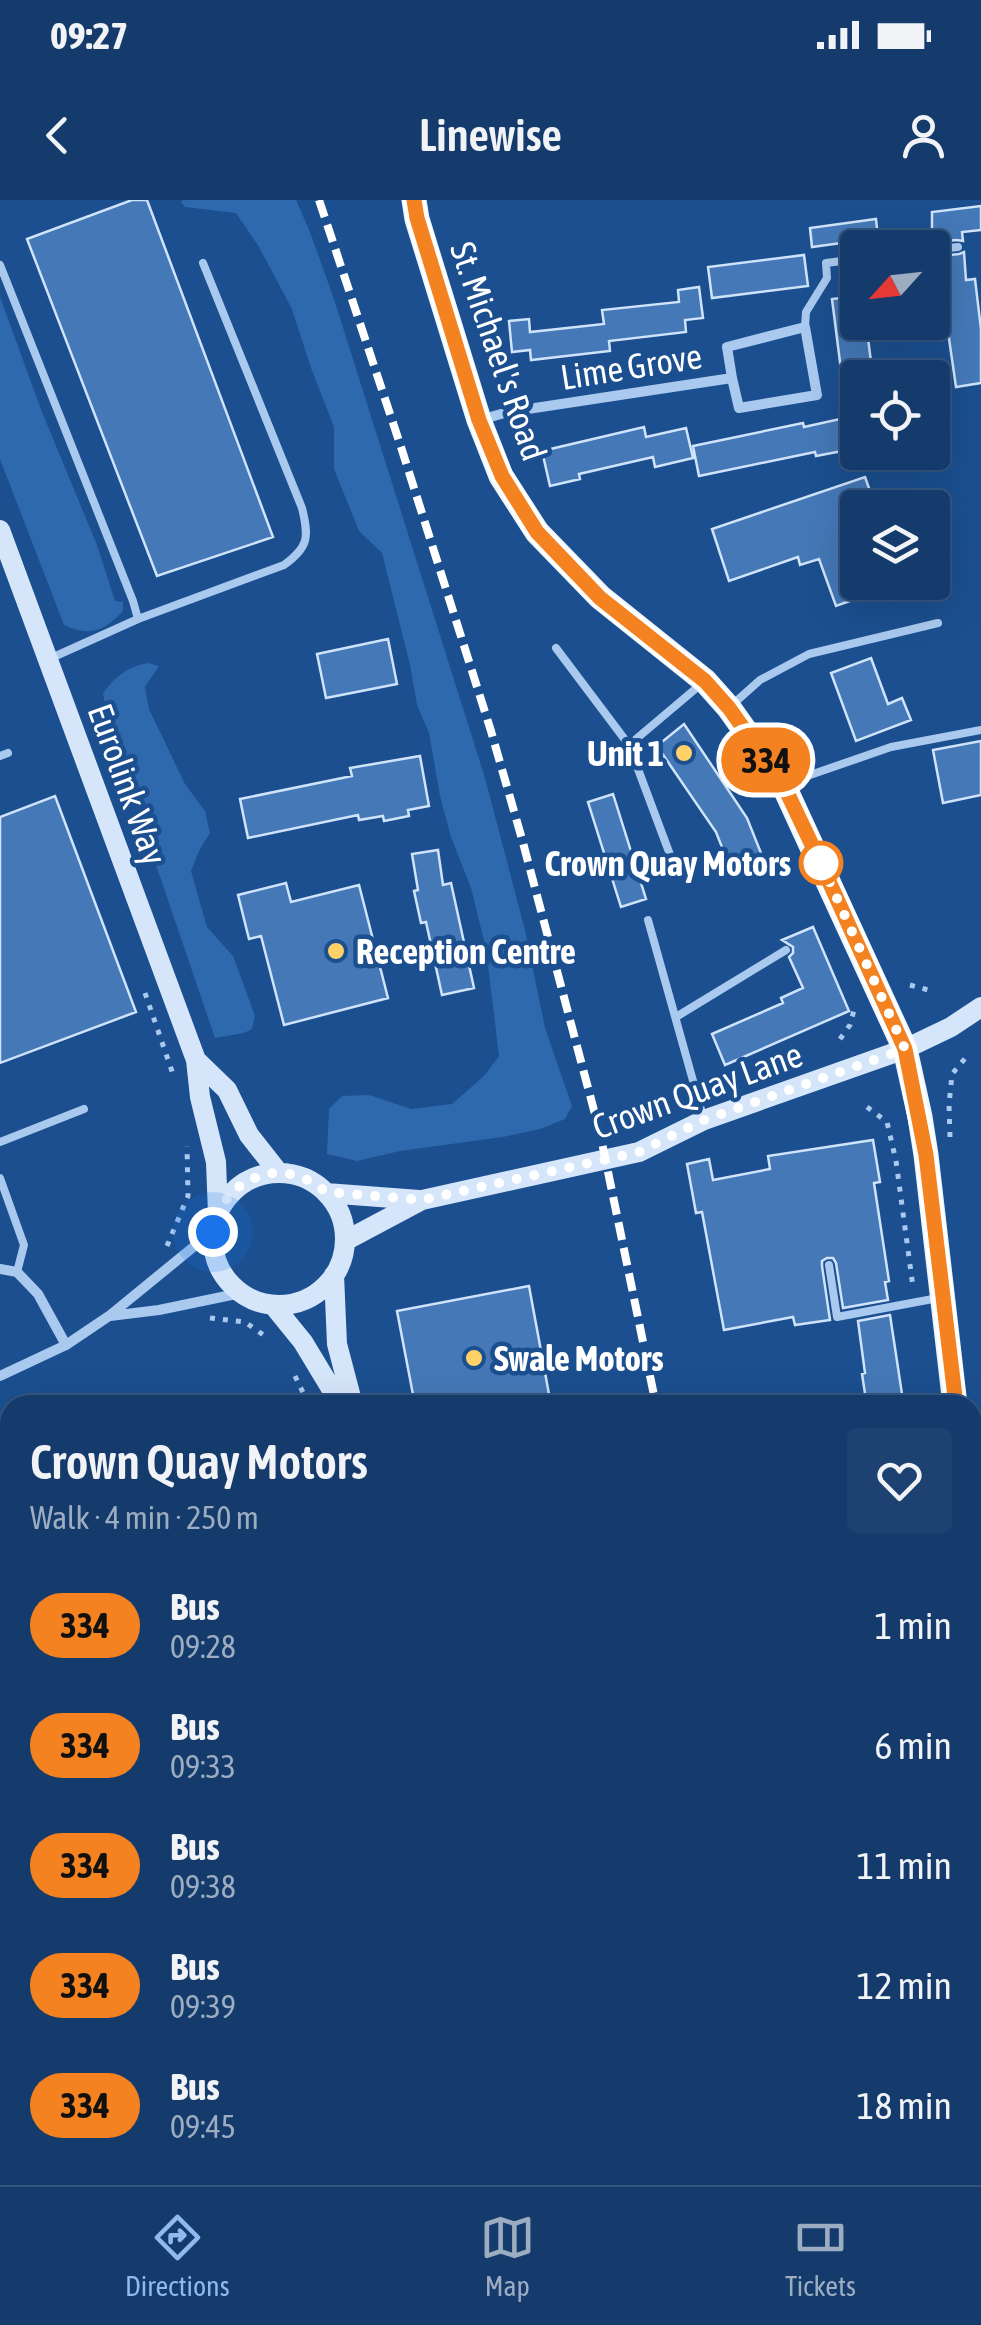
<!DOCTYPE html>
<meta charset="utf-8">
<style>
body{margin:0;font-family:"Asap Condensed",sans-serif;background:#1d4271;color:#f1f3f6;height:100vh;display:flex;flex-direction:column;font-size:38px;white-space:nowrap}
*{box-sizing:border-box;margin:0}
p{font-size:32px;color:#9dadc1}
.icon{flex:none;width:55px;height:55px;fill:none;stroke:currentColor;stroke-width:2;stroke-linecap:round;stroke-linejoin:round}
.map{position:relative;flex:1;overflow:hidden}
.sheet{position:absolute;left:0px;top:1195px;width:982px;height:790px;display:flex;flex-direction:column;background:#143b6b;border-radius:30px 30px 0 0;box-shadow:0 10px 40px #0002,0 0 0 2px #33557e}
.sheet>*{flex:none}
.badge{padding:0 20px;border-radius:32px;font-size:35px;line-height:65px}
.needle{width:65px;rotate:243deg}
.tools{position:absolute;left:840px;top:30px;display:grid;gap:20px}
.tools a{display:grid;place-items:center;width:110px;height:110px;border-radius:10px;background:#143b6b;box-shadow:0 10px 40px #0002,0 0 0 2px #33557e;font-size:50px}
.you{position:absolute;width:50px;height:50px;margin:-25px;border:8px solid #fff;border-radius:50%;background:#1a73e8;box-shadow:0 0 0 15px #1a73e833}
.map>.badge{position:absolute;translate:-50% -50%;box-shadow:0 0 0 5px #fff}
.round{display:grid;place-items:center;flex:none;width:105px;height:105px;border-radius:10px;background:#1d4271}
.head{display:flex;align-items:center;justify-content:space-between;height:170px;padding:0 30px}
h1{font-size:48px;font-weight:600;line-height:75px}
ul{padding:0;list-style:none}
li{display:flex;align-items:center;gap:30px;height:120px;padding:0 30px}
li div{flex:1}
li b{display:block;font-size:38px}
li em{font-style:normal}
li .badge{min-width:110px;font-weight:700;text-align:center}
.status{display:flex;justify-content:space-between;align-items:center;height:70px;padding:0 50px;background:#143b6b;direction:ltr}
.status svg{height:28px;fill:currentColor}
header{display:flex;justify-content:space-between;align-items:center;height:130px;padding:0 30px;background:#143b6b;font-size:45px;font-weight:600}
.dock{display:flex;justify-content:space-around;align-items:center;height:140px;border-top:2px solid #33557e;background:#143b6b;font-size:28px;color:#9dadc1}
.dock a{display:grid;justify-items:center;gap:5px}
.dock .current{color:#90b9f0}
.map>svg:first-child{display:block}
</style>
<div class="status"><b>09:27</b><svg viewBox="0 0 49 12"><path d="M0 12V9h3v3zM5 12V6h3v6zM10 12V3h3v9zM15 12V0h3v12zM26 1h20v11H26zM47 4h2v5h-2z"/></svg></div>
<header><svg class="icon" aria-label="back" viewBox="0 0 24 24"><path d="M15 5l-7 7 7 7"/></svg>Linewise<svg class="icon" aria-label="person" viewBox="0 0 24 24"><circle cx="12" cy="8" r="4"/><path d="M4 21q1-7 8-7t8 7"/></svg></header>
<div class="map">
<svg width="981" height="1985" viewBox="0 0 981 1985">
<rect width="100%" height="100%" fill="#1b4f8f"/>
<path fill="#2e69ad" d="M183 0H296L310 32 334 99 485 578 525 730 545 828 572 906 565 919 540 929 503 937 400 951 357 961 327 954 329 909 342 896 369 895 411 909 452 904 484 876 499 856 486 749 471 688 451 637 440 596 429 533 417 505 410 465 382 353 359 331 334 269V227L311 168 292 109 259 47 236 13 185 7 181 2Z
M0 97 42 212 97 345 115 401 123 402V411C105 431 89 437 64 425L0 259Z
M148 463 159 466 145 487 149 509 185 584 205 611 210 633 200 649 191 671 207 727 233 756 255 816 252 829 244 833 215 838 109 527 103 493C116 476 127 467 148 463Z"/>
<path fill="#4478b7" stroke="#cfe3fa" stroke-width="2.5" d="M132 0H147L273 337 157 376 27 39Z
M981 6V30L962 32 963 41 957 40 932 42V12Z
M876 19 878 38 812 47 810 28Z
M964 52 966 80 975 79 981 129V183L956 187 941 83 932 84V57L959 54Z
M804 55 808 86 712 98 708 67Z
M699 87 703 118 685 120 686 132 609 141 610 151 531 160 530 150 512 152 509 121 529 119 530 132 604 124 602 110 679 102 678 90Z
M858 96V122H866L873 178H842L832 99Z
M858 215V248L816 256 815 252 699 276 693 246 803 223 804 227Z
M644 227 646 237 686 228 693 258 655 267 653 257 579 274 580 279 550 286 542 251Z
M865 277 876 308H858V398L836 406 819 359 800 365 798 357 729 381 712 329Z
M388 439 397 484 326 498 317 454Z
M871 458 888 504 902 498 911 520 856 541 831 473Z
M684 524 747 618 765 663 733 675 716 632 657 546Z
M981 541V595L943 603 933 550Z
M420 556 429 606 408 610 409 616 384 621 383 616 359 620 358 615 248 638 240 599 352 576 350 568Z
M613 594 646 699 621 707 588 602Z
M55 596 136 812 0 863V617Z
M438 650 443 685 451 683 474 788 442 795 426 722 421 723 414 691 418 690 412 654Z
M286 683 291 702 359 685 388 798 284 825 261 736 249 739 238 695Z
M813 727 849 811 725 865 712 834 783 803 781 798 803 788 789 757 793 753V747L782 740Z
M873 940 880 982 874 983 889 1081 885 1082 888 1100 843 1108 836 1063 833 1058H827L822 1061V1066L830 1120 795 1125 793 1117 724 1130 702 1012 696 1013 687 964 709 959 713 980 770 969 768 956Z
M529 1086 551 1205H415L397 1111Z
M890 1115 902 1194 866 1200 862 1174 865 1173 858 1121Z"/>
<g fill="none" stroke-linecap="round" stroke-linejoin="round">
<path stroke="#a9c9ee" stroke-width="5" stroke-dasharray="5 8" stroke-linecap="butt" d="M910 785 932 791
M145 793 174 877
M840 839 850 825 854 810
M867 907 887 922 896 961 913 1087
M950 937 949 905 952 874 967 856
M167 1046 188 996 187 946
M210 1118 245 1122 269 1139
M295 1176 309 1205
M977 1217 980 1240
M466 1975 467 1985"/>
<path stroke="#a9c9ee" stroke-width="8" d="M932 50 958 47
M0 65 133 401 138 419
M805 127 806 112 827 78 826 63 858 59
M556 448 629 545
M49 459 138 419 284 365C309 347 309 337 302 308L203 63
M732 505 760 480 809 454 938 423
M0 556 8 553
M787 583 891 547 981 530
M672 660 629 545 700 485
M648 720 704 920
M676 817 786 750
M0 942 84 909
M0 978 24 1045 17 1072
M829 1065 837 1117 938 1098
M972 1913 981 1911"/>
<path stroke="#a9c9ee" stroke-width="10" d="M480 220 508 212 732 178 739 208 817 195 805 127 727 147 732 178
M0 1069 17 1072 38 1094 66 1145
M110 1116 159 1110 241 1093
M0 1176 66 1145 109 1116 213 1031
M972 1257 981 1256
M0 1432 10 1433
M0 1613 10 1614
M0 1916H10
M385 1975 386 1985"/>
<path stroke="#d6e6fa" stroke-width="20" d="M0 330 196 860 200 897 216 962 218 1013
M196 860 227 890 249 935 278 972
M213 1039a66 66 0 1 1 132 0a66 66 0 1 1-132 0Z
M326 993 419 1000
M345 1041 422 1000 639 952 704 920 905 849 951 827 981 807
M334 1075 337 1144 353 1205
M273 1105 303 1142 341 1205
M496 1975 497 1985"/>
<path stroke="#f0f6ff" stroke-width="25" d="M414 0 417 19 479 220 501 276 537 332 600 397 705 481 729 508 783 584 905 849 920 917 926 955 955 1205
M972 1336 981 1419"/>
<path stroke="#fff" stroke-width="8" stroke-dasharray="18 8" stroke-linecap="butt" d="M319 0 401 247 491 531 522 639 600 933 656 1205
M761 1975V1985
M795 1975 797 1985"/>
</g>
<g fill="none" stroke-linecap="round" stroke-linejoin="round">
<defs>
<path id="line" d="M414 0 417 18 479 220 502 276 537 332 600 398 705 481 729 508 783 584 822 666 905 849 926 955 956 1205"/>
</defs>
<use href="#line" stroke="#fff" stroke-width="22"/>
<use href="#line" stroke="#f58220" stroke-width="15"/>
<path stroke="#fff" stroke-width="10" stroke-dasharray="0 18" d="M213 1032 218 1013 228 997 242 984 259 976 278 972 296 975 312 982 326 992 422 1000 639 952 704 920 905 849 821 663"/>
</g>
<g fill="#ffd166" stroke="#1b4f8f" stroke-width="4">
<circle cx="684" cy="553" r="10"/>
<circle cx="336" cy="751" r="10"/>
<circle cx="474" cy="1158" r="10"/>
</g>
<circle fill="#fff" stroke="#f58220" stroke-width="5" cx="821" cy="663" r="20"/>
<g text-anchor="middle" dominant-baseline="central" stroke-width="9" stroke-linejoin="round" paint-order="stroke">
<g font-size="35" fill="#fff" stroke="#1b4f8f">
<text transform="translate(499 151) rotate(71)">St. Michael's Road</text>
<text transform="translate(631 166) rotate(-9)">Lime Grove</text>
<text transform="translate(128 584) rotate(70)">Eurolink Way</text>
<text transform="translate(697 890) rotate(-20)">Crown Quay Lane</text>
</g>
<g font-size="35" font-weight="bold" fill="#fff" stroke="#1b4f8f" text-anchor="start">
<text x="664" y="553" text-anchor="end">Unit 1</text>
<text x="356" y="751">Reception Centre</text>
<text x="494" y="1158">Swale Motors</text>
</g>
<g font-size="35" font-weight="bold" fill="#fff" stroke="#1b4f8f" text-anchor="end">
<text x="791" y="663">Crown Quay Motors</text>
</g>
</g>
</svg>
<div class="tools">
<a><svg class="needle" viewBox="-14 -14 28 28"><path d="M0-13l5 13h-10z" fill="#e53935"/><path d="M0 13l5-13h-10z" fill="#9dadc1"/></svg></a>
<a><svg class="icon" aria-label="locate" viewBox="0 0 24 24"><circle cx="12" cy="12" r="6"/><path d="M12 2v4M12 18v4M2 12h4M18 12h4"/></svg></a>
<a><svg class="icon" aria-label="layers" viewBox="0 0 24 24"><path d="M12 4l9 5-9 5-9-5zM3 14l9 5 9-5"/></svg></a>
</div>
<div class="you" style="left:213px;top:1032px"></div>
<b class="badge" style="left:766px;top:560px;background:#f58220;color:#111">334</b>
<section class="sheet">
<div class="head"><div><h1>Crown Quay Motors</h1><p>Walk · 4 min · 250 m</p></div><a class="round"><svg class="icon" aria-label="heart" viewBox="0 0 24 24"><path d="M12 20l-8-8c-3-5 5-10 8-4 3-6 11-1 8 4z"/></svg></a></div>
<ul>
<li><span class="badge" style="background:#f58220;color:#111">334</span><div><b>Bus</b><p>09:28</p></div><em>1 min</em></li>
<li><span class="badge" style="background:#f58220;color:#111">334</span><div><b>Bus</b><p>09:33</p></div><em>6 min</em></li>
<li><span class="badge" style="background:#f58220;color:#111">334</span><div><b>Bus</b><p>09:38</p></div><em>11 min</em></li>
<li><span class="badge" style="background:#f58220;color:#111">334</span><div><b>Bus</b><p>09:39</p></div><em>12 min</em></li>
<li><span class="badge" style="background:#f58220;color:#111">334</span><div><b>Bus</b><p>09:45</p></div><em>18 min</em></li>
</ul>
</section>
</div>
<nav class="dock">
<a class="current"><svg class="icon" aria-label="directions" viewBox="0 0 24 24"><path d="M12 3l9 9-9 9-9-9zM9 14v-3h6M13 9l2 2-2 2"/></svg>Directions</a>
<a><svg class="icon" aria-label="map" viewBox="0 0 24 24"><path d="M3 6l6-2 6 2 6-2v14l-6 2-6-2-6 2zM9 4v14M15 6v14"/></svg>Map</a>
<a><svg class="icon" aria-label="tickets" viewBox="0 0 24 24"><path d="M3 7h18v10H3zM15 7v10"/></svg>Tickets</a>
</nav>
